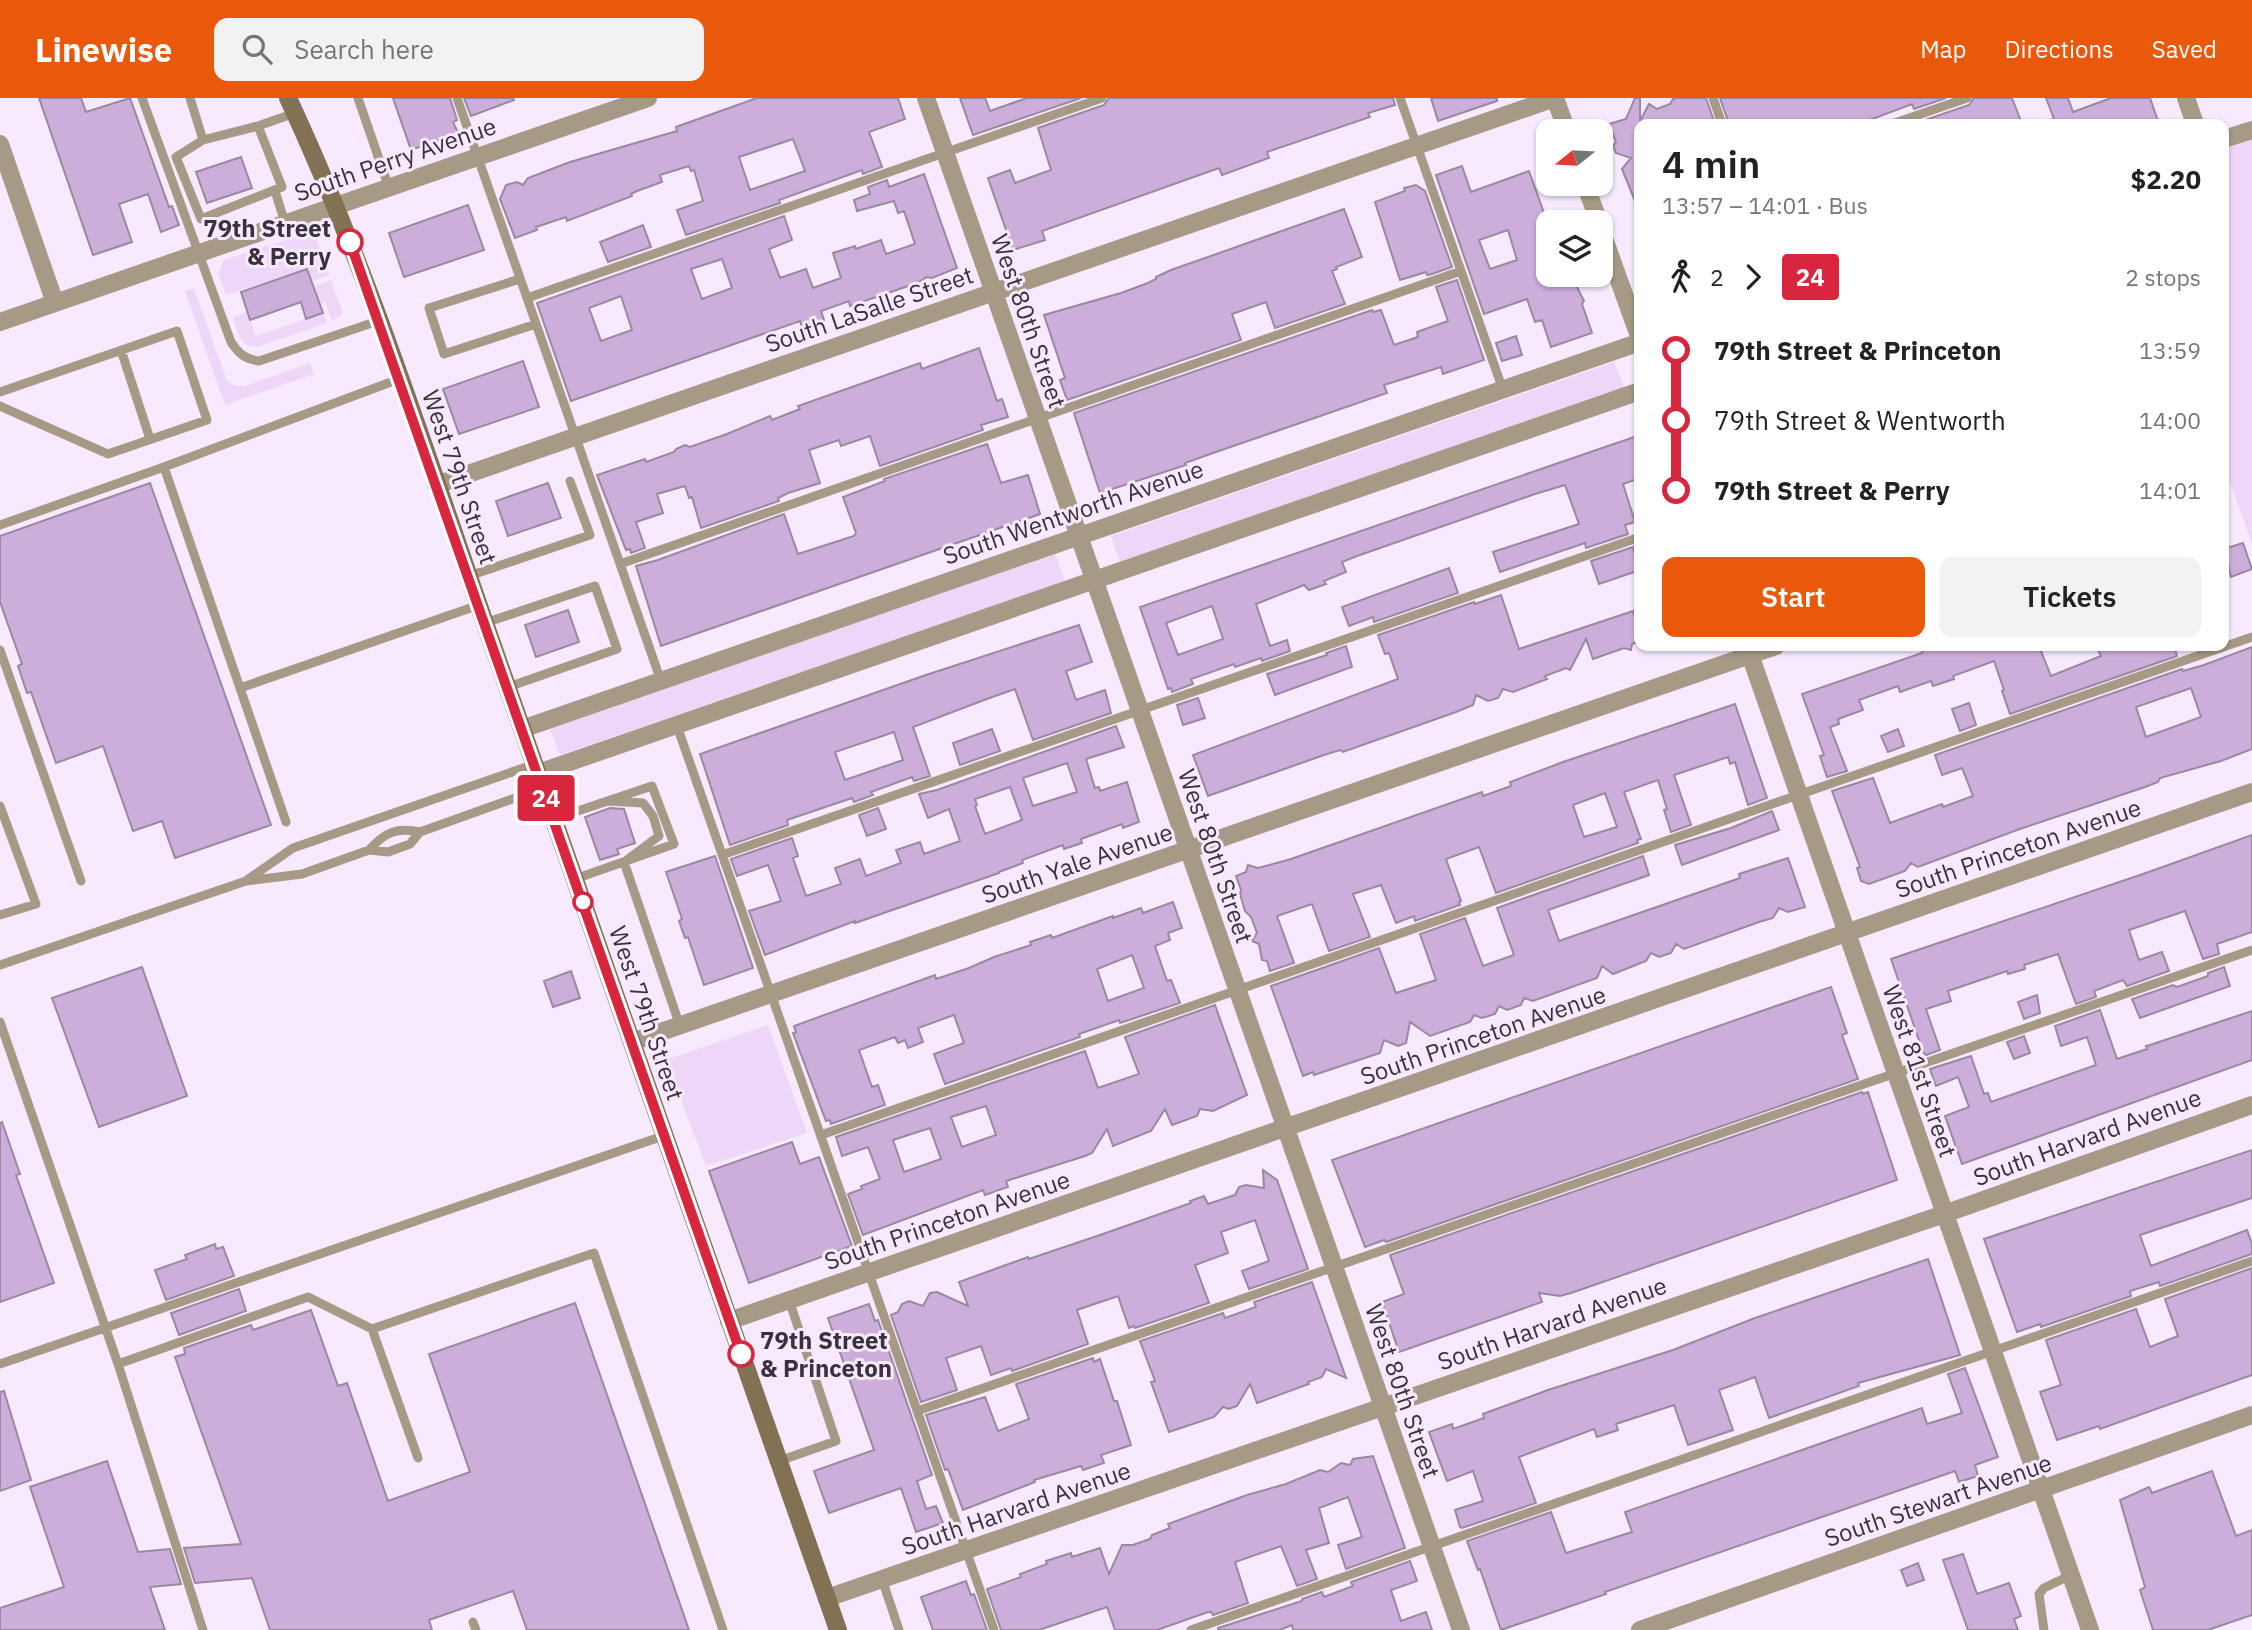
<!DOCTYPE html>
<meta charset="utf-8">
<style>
body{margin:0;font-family:"IBM Plex Sans",sans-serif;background:#f2f2f2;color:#222;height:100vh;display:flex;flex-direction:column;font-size:26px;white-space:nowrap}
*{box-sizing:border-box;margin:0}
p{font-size:23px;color:#767676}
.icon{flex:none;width:38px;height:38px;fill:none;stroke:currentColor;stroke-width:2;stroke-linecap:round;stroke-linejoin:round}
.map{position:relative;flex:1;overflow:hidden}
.side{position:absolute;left:1634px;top:21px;width:595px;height:532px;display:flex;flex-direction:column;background:#fff;border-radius:14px;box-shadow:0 2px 5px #0004}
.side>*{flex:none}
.badge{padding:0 14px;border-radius:5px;font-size:24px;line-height:46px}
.needle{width:46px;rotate:252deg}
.buttons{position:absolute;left:1536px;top:21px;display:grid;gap:14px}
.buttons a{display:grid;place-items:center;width:77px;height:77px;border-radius:14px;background:#fff;box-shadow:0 2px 5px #0004;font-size:35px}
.map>.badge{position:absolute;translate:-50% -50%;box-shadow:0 0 0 4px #fff}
.legs{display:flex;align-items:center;gap:10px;height:77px;padding:0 28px;font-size:23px}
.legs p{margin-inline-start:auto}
.head{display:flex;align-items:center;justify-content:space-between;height:119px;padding:0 28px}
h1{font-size:38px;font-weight:600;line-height:52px}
.action{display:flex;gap:14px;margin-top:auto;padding:14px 28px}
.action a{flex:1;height:80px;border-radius:14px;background:#ea580c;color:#fff;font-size:28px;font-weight:600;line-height:80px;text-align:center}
.action a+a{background:#f2f2f2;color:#222}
ul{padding:0 28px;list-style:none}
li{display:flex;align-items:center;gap:24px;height:70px;font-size:26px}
li i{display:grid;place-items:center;width:10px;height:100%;margin:0 9px;background:currentColor}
li i::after{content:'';width:18px;height:18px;margin:-9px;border:5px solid;border-radius:50%;background:#fff}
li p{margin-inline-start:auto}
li:first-child i{background:linear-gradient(#0000 50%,currentColor 0)}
li:last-child i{background:linear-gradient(currentColor 50%,#0000 0)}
header{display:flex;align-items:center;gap:42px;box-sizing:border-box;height:98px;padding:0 35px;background:#ea580c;color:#fff}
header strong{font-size:33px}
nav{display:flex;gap:38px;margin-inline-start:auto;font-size:24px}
.search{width:490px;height:63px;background:#f2f2f2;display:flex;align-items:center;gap:18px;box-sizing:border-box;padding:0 24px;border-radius:14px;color:#767676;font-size:26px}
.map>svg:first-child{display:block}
</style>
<header>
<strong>Linewise</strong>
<div class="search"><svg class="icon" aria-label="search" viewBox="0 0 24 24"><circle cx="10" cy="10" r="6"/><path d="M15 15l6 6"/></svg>Search here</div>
<nav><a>Map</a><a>Directions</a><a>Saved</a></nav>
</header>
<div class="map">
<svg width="2252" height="1532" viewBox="0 0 2252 1532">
<rect width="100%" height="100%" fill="#f7eafe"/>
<path fill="#eed6f9" d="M2252 42V446L2224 367V51Z
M314 133 329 177 312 183 307 171 226 197 218 176 224 162Z
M331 182 343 216 332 223 325 204 320 206 314 189Z
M194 190 227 283 236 288H245L310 265 314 276 225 307 185 193Z
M247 214 256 238 323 215 327 225 257 249C239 249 238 233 233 219Z
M1614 264 1624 289 1120 464 1111 438Z
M1055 456 1065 483 560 657 550 631Z
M768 927 807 1035 706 1068 666 962Z"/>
<path fill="#cdaedb" stroke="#9989a0" stroke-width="2" fill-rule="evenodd" d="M39 0H81L86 14 130 0 169 109 172 108 179 127 161 134 148 96 119 106 132 144 93 157Z
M393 0H450L457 22 453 24 458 35 411 52Z
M464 0H513L514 2 471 18Z
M757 0H898L905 21 869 34 882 69 863 76 862 72 779 102 780 105 686 137 677 112 703 103 694 72 691 73 689 68 660 77 662 84 637 93 631 96 632 98 567 123 566 119 536 129 537 132 515 140 500 101 506 87 517 84 523 87 528 80 570 64 677 33 676 29ZM793 41 805 73 750 92 739 59Z
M960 0H985L990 13 1027 0H1081L973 37Z
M1109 0H1393L1395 7 1368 15 1370 19 1267 54 1269 60 1222 77 1219 70 1042 133 1045 142 1013 152 988 80 1010 72 1015 85 1051 72 1038 30 1104 7Z
M1431 0H1497V3L1438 23Z
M1635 0H1640V23L1649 6 1657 11 1670 6 1673 1 1677 0H1706L1715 26H1640L1639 113 1622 71 1631 60 1616 55 1613 48 1616 44 1609 26 1626 21Z
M1720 0H1946L1914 11 1912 6 1859 26H1729Z
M1974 0H2012L2022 26H1920L1919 24 1969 7Z
M2046 0H2068L2073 14 2111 0H2150L2159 26H2045L2044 24 2054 21Z
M241 59 252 90 207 105 196 74Z
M1462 68 1471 94 1529 73 1549 129V177H1571L1584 203 1582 206 1592 235 1551 249 1542 222 1535 224 1527 201 1484 216 1436 77ZM1508 132 1517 162 1490 171 1479 142Z
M924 76 957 170 932 180 927 179 917 185 850 208 849 203 821 213 824 222 802 230 800 223 571 303 537 205 784 118 792 142 769 151 780 180 806 171 813 190 841 180 833 155 855 148 856 151 881 142 886 156 915 146 904 113 898 115 894 103 857 113 854 102 870 96 868 89 887 82 889 89ZM722 161 732 190 702 201 691 171ZM621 198 632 232 601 243 589 210Z
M1416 87 1425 93 1452 169 1432 176 1427 177 1426 174 1400 182 1375 104 1405 93 1404 90Z
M468 107 484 152 404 179 389 135Z
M1344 111 1362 159 1336 169 1337 171 1332 173 1345 206 1275 230 1266 204 1232 216 1241 242 1067 302 1060 282 1065 280 1044 217 1121 195 1148 185 1156 181V179L1171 172Z
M643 127 651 149 608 164 600 144Z
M307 171 323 215 306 221 301 204 250 222 241 194Z
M1457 182 1484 262 1443 276 1441 269 1384 287 1387 295 1213 355 1185 365 1186 367 1100 395 1074 315 1372 212 1373 214 1381 212 1394 247 1418 239 1417 234 1448 223 1436 189Z
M1516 238 1522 257 1502 263 1496 245Z
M979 250 997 303 1002 301 1008 319 981 327 983 332 880 368 870 338 841 348 839 342 809 352 820 385 788 395 778 400 779 403 701 430 692 399 689 400 685 388 657 396 663 415 636 424 645 450 631 455 630 451 626 452 597 377 645 361 646 364 674 354 676 351 685 347 690 349 727 336 770 318 772 322 800 311 798 308 920 265 922 271Z
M523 263 539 309 459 336 443 291Z
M1637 338 1640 346V380L1623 386 1635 424 1625 427 1628 436 1586 450 1585 445 1500 474 1493 454 1579 426 1565 387 1535 396 1357 458 1342 464 1346 474 1324 483 1326 486 1309 492 1304 487 1256 506 1270 548 1287 542 1290 553 1262 563 1261 560 1235 569 1234 566 1191 581 1193 586 1172 594 1171 590 1168 591 1140 509ZM1212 508 1223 541 1178 557 1166 525Z
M987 346 1001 385 1028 377 1040 416 661 548 636 468 658 462 784 416 798 456 854 438 856 435 843 399 885 383 884 381Z
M150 385 271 727 175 760 162 723 133 733 103 648 56 665 31 594 27 595 18 568 22 566 0 504V438Z
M548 385 561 420 508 438 496 403Z
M2243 445 2252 471 2231 479 2224 451Z
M1633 449 1640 472 1599 486 1591 463Z
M1449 470 1458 495 1374 524 1373 519 1349 528 1342 509Z
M1501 497 1519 551 1633 513 1640 534V543L1632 546 1631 552 1624 550 1593 561 1586 541 1570 572 1566 570 1545 578 1547 581 1513 594 1503 591 1498 600 1488 603 1476 597 1473 607 1456 614 1343 654 1340 652 1324 657 1208 698 1193 657 1398 581 1389 555 1385 556 1378 537 1474 504 1475 506Z
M568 512 579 544 536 559 525 527Z
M1079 527 1092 564 1066 573 1076 602 1105 592 1111 615 1033 642 1015 591 984 602 913 629 930 678 914 683 912 679 871 694 873 697 854 704 852 700 787 722 788 727 730 747 700 656 926 577ZM894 634 903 662 845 682 835 654Z
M1346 548 1352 569 1275 597 1267 576 1327 557 1326 555Z
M1945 548H2039L2051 578 2101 558 2098 552 2108 548H2174L2177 558 2010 616 2002 593 2004 592 1994 563 1953 578 1954 581 1933 588 1931 583 1900 594 1898 588 1859 602 1863 612 1838 621 1839 626 1830 629 1847 673 1827 679 1820 658 1824 657 1802 596 1922 555 1924 550 1932 552Z
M2252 549V651L2221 663 2160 680 2158 684 2145 689 2017 732 1918 769 1911 765 1905 773 1869 786 1861 783 1857 770 1860 769 1832 693 1873 680 1890 725 1942 706 1943 709 1973 698 1962 670 1942 677 1935 657 2182 571 2183 573 2204 567ZM2191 590 2201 619 2146 639 2136 609Z
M1198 600 1205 620 1183 627 1177 607Z
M1969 605 1976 627 1960 633 1952 611Z
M1735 606 1767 700 1748 707 1735 664 1730 666 1728 659 1674 677 1691 727 1671 734 1664 712 1667 711 1658 682 1624 694 1641 741 1637 742 1638 745 1496 795 1479 749 1446 761 1461 803 1459 804 1460 807 1415 823 1414 818 1396 825 1381 787 1353 796 1370 839 1329 853 1312 806 1277 818 1294 865 1270 873 1267 863 1262 862 1259 846 1252 843 1257 835 1251 819 1245 813 1240 796 1241 792 1236 778 1246 774 1248 767 1258 770 1291 761 1482 694 1483 698 1511 688 1510 684 1563 664ZM1605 695 1617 729 1584 739 1573 707Z
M1116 628 1124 649 1086 661 1095 690 1099 689 1100 693 1127 684 1139 724 1123 730 1122 726 1081 741 1082 745 1064 751 1063 747 1022 762 1023 765 999 774V775L855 825V823L765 857 749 813 781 803 768 767 737 778 731 761 792 740 798 758 793 760 806 798 841 786 835 770 860 761 866 778 901 765 896 752 920 744 924 756 960 743 949 711 928 720 919 696 937 692ZM1067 665 1077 694 1033 708 1023 680ZM1010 689 1022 722 985 736 975 708 977 707 975 701Z
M992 631 1000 653 960 667 953 645Z
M1898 631 1904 648 1888 654 1881 638Z
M610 710 624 711 635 745 617 751 619 756 600 762 585 719Z
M878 710 886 731 867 738 859 717Z
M1772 713 1779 732 1682 767 1675 747 1731 730Z
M2252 737V834L2217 846 2219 856 2203 861 2185 813 2129 832 2139 862 2162 854 2169 873 2127 888 2123 882 2094 893 2096 899 2076 906 2058 856 2024 867 2025 871 2008 876 2007 873 1948 893 1951 903 1926 911 1940 952 1926 957 1923 954 1891 861 2143 776Z
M715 758 753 870 704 887 688 839 685 840 679 823 682 821 666 774Z
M1643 758 1649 777 1548 812 1559 843 1740 780 1739 776 1788 760 1805 809 1788 814 1779 810 1773 820 1759 824 1684 851 1676 846 1671 855 1659 859 1651 855 1646 863 1613 876 1602 868 1597 880 1533 903 1524 900 1521 907 1507 912 1499 908 1495 916 1482 920 1474 917 1470 924 1430 938 1410 924 1406 945 1398 948 1384 942 1380 955 1314 977 1313 974 1303 978 1271 888 1379 850 1396 895 1436 882 1420 836 1465 820 1483 868 1514 857 1497 810Z
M1173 804 1182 830 1168 835 1170 842 1155 848 1167 883 1171 882 1180 905 1120 925 1119 922 1079 936 1080 939 945 986 934 956 964 945 954 917 918 930 923 944 908 950 905 942 898 945 895 939 859 952 872 989 878 987 885 1007 831 1026 830 1022 826 1023 793 935 796 934 794 928 935 877 936 881 969 870 994 859 1031 847 1030 844 1051 837 1052 840 1113 818V820L1141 810 1143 815ZM1132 857 1144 890 1108 903 1097 871Z
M142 869 187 998 99 1029 52 900Z
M2224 869 2230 888 2140 920 2132 901 2173 887 2177 889 2208 878V875Z
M571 873 580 900 553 909 544 883Z
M1831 889 1847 935 1842 937 1858 981 1386 1144 1384 1142 1365 1149 1332 1062Z
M2037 897 2040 915 2024 921 2018 904Z
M1215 907 1247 997 1213 1013 1200 1011 1197 1018 1172 1027 1165 1011 1151 1033 1113 1048 1107 1031 1092 1055 1085 1058 1006 1083 1008 1089 985 1097 983 1092 863 1137 848 1096 862 1091 861 1088 880 1081 868 1049 842 1058 836 1039 1085 953 1098 990 1139 976 1125 939ZM986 1008 996 1037 962 1049 951 1019ZM930 1030 941 1061 904 1074 893 1042Z
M2100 912 2117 961 2147 951 2146 948 2150 947 2252 913V962L1962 1066 1945 1018 1969 1009 1958 979 1936 988 1930 971 1971 958 1984 996 1988 995 1991 1004 2096 967 2087 939 2061 948 2055 928Z
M2024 938 2030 955 2014 961 2007 944Z
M1862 994 1863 996 1868 994 1897 1082 1571 1195 1560 1198 1539 1195 1542 1204 1399 1254 1382 1204 1404 1196 1390 1157Z
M2 1024 20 1076 16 1077 54 1185 0 1204V1025Z
M792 1044 800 1066 819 1059 852 1148 749 1185 709 1073Z
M2252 1052V1100L2140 1137 2151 1168 2247 1132 2252 1146V1156L2160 1188 2159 1184 2130 1193 2131 1198 2041 1229 2040 1226 2017 1234 1984 1141Z
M1263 1072 1277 1082 1308 1171 1249 1191 1242 1173 1269 1163 1255 1122 1221 1134 1228 1155 1195 1167 1209 1205 1135 1230 1134 1228 1129 1230 1118 1198 1077 1212 1088 1246 1012 1273 1011 1270 991 1277 981 1248 946 1260 957 1292 921 1304 891 1217 898 1214 902 1206 909 1203 923 1208 930 1195 937 1194 968 1208 959 1184 1028 1159 1029 1161 1103 1136 1191 1105 1190 1103 1204 1098 1208 1106 1235 1097 1239 1089 1246 1087 1264 1090Z
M215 1146 216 1151 223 1149 234 1178 166 1202 155 1172 187 1161 185 1157Z
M1928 1161 1960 1257 1858 1285 1859 1288 1769 1320 1755 1279 1719 1292 1733 1332 1688 1347 1674 1307 1616 1326 1618 1332 1597 1339 1594 1331 1519 1359 1536 1405 1462 1430 1460 1429 1455 1412 1483 1403 1473 1373 1447 1383 1429 1334 1452 1326 1453 1331 1484 1320 1483 1316 1548 1292 1673 1252 1755 1220Z
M2252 1170V1277L2100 1331 2099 1328 2057 1342 2040 1294 2061 1287 2046 1242 2136 1211 2150 1249 2178 1238 2165 1201Z
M1312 1184 1346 1280 1326 1271 1322 1279 1308 1284 1309 1286 1257 1305 1250 1286 1237 1308 1229 1311 1223 1309 1214 1319 1169 1334 1151 1284 1155 1283 1140 1243 1223 1215 1225 1220 1256 1209 1254 1204Z
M239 1191 246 1213 179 1237 171 1215Z
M575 1205 689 1532H527L513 1493 429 1522 432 1532H270L252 1480 195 1485 184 1450 241 1446 175 1259 185 1256 184 1250 251 1227 253 1232 311 1212 338 1288 347 1285 388 1403 470 1374 429 1256Z
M869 1206 875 1223 878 1222 932 1377 917 1383 926 1411 936 1408 943 1425 916 1434 901 1390 829 1415 814 1373 874 1352 828 1220Z
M1093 1260 1094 1264 1100 1261 1114 1303H1117L1131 1347 1101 1357 1104 1365 1083 1372 1081 1368 1034 1382 1035 1384 963 1412 948 1371 945 1372 926 1317 985 1299 998 1333 1029 1321 1016 1286Z
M1965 1270 1998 1359 1975 1367 1978 1378 1959 1384 1955 1373 1605 1494 1606 1496 1501 1532 1480 1471 1478 1472 1467 1443 1551 1414 1566 1455 1632 1434 1625 1414 1922 1310 1927 1326 1962 1315 1948 1276Z
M4 1293 31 1382 0 1393V1294Z
M1373 1358 1405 1450 1346 1471 1338 1447 1362 1439 1348 1399 1319 1410 1329 1445 1306 1452 1317 1481 1297 1488 1281 1448 1235 1464 1248 1505 1213 1517 1211 1514H1208L1157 1532H1115L1107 1509 1039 1532H1001L987 1491 1021 1479 1020 1476 1047 1466 1046 1463 1071 1455 1072 1459 1100 1450 1109 1476 1122 1447H1133L1150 1441 1152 1437 1170 1430 1168 1426 1247 1397 1286 1386 1320 1372 1328 1374 1341 1365 1350 1367 1353 1361Z
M107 1363 138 1454 170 1451 181 1486 150 1489 165 1532H0V1510L64 1489 30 1389Z
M2212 1373 2236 1438 2252 1432V1517L2208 1532H2153L2140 1492 2145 1489 2120 1402 2149 1389 2152 1395Z
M1963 1456 1977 1496 2009 1485 2021 1518 2014 1521 2018 1532H1968L1943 1462Z
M1410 1463 1417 1483 1391 1492 1401 1523 1426 1514 1432 1532H1293L1292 1527 1280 1532H1218V1530L1302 1503V1501L1322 1494 1324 1499 1353 1488 1351 1484Z
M1918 1465 1924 1482 1907 1488 1901 1472Z
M966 1483 971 1497 974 1496 987 1532H933L921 1499Z"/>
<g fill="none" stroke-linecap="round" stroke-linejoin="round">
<path stroke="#a69a86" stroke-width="9" d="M142 0 231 244C239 256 245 261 259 263L378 223
M190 0 203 42 176 59 201 121 282 89 258 28 295 15
M358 0 389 90
M457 0 661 583
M1400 0 1503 292
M1713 0 1722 26
M1892 26 1967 0
M203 42 258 28
M275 93 285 125
M520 181 429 210 444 256 536 226
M527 200 1102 0
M121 252 150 341
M0 294 177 233 207 322 108 356 0 308
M0 427 164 369
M620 466 1461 173
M469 478 590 437 570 383
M485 525 595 488 617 551 508 589
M0 552 81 783
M240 590 479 507
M677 628 994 1532
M608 703 643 705 653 718 659 738 624 764 680 928
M0 708 36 806 0 817
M554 721 652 688 674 746 575 781
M286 724 164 369 399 281
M369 752C385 734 397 729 420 734
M722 757 1640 439
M247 782 293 750 535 666
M0 867 246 783 302 776 369 752 388 754 410 746 420 734 543 690
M0 924 118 1266 203 1532
M821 1037 2252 539
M372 1231 418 1360
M0 1266 663 1038
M118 1266 308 1199 372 1231 594 1155 723 1532
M917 1313 2252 852
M779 1363 836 1343 789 1202
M882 1481 899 1532
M473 1524 476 1532
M1191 1532 2252 1163
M2044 1532 2039 1496 2044 1490 2071 1477"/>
<path stroke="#a69a86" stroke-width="18" d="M926 0 1461 1532
M1555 0 1567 33
M2186 0 2195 26
M2224 41 2252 32
M0 46 55 205
M1585 86 1599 124
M1601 132 1640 241
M0 224 648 0
M436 387 1555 0
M1747 548 2090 1532
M522 631 1640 244
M538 675 1640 293
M632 944 1776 548
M729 1223 2252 694
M827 1500 1944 1116 2252 1007
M1640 1532 2252 1317"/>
<path stroke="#827153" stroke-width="18" d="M288 0C371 178 429 366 494 551 608 878 723 1205 838 1532"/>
</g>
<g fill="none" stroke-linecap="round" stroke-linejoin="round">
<defs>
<path id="line-1" d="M350 144 741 1256"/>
</defs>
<use href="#line-1" stroke="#fff" stroke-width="16"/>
<use href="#line-1" stroke="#d7263d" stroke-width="10"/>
</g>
<g fill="#fff" stroke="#d7263d" stroke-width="3.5">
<circle cx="350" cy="144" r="12"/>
<circle cx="583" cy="804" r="9"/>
<circle cx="741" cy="1256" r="12"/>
</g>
<g text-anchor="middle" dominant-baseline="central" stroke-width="6" stroke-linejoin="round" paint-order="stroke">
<g font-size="24" fill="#39323c" stroke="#f7eafe">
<text transform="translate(395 61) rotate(-19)">South Perry Avenue</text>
<text transform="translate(869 211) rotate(-19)">South LaSalle Street</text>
<text transform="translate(1029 223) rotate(71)">West 80th Street</text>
<text transform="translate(460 379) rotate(71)">West 79th Street</text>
<text transform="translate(1073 414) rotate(-19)">South Wentworth Avenue</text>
<text transform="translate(2018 750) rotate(-19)">South Princeton Avenue</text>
<text transform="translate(1216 758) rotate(71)">West 80th Street</text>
<text transform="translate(1077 765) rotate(-19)">South Yale Avenue</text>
<text transform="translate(647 915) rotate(71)">West 79th Street</text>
<text transform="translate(1483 937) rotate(-19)">South Princeton Avenue</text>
<text transform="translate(1920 973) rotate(71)">West 81st Street</text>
<text transform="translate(2087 1039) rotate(-20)">South Harvard Avenue</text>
<text transform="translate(947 1122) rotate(-19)">South Princeton Avenue</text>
<text transform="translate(1552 1225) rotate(-19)">South Harvard Avenue</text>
<text transform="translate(1403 1293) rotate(71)">West 80th Street</text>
<text transform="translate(1938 1402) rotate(-19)">South Stewart Avenue</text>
<text transform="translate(1016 1410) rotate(-19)">South Harvard Avenue</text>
</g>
<g font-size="24" font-weight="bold" fill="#39323c" stroke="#f7eafe" text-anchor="end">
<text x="331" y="130">79th Street<tspan x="331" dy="28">&amp; Perry</tspan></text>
<text x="760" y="1242" text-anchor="start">79th Street<tspan x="760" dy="28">&amp; Princeton</tspan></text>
</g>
</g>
</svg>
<div class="buttons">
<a><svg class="needle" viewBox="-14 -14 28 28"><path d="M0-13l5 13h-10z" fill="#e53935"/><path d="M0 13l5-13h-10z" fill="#767676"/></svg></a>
<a><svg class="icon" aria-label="layers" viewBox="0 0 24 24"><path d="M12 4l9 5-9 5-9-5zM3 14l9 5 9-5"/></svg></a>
</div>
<b class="badge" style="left:546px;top:700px;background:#d7263d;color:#fff">24</b>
<section class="side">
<div class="head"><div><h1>4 min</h1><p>13:57 – 14:01 · Bus</p></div><b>$2.20</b></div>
<div class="legs"><svg class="icon" aria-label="walk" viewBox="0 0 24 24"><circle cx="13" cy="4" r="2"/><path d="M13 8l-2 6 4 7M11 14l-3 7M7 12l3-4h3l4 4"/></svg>2<svg class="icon" aria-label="forward" viewBox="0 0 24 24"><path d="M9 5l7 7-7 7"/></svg><b class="badge" style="background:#d7263d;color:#fff">24</b><p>2 stops</p></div>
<ul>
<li><i style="color:#d7263d"></i><b>79th Street &amp; Princeton</b><p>13:59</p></li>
<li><i style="color:#d7263d"></i><span>79th Street &amp; Wentworth</span><p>14:00</p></li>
<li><i style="color:#d7263d"></i><b>79th Street &amp; Perry</b><p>14:01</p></li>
</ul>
<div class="action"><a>Start</a><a>Tickets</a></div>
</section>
</div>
